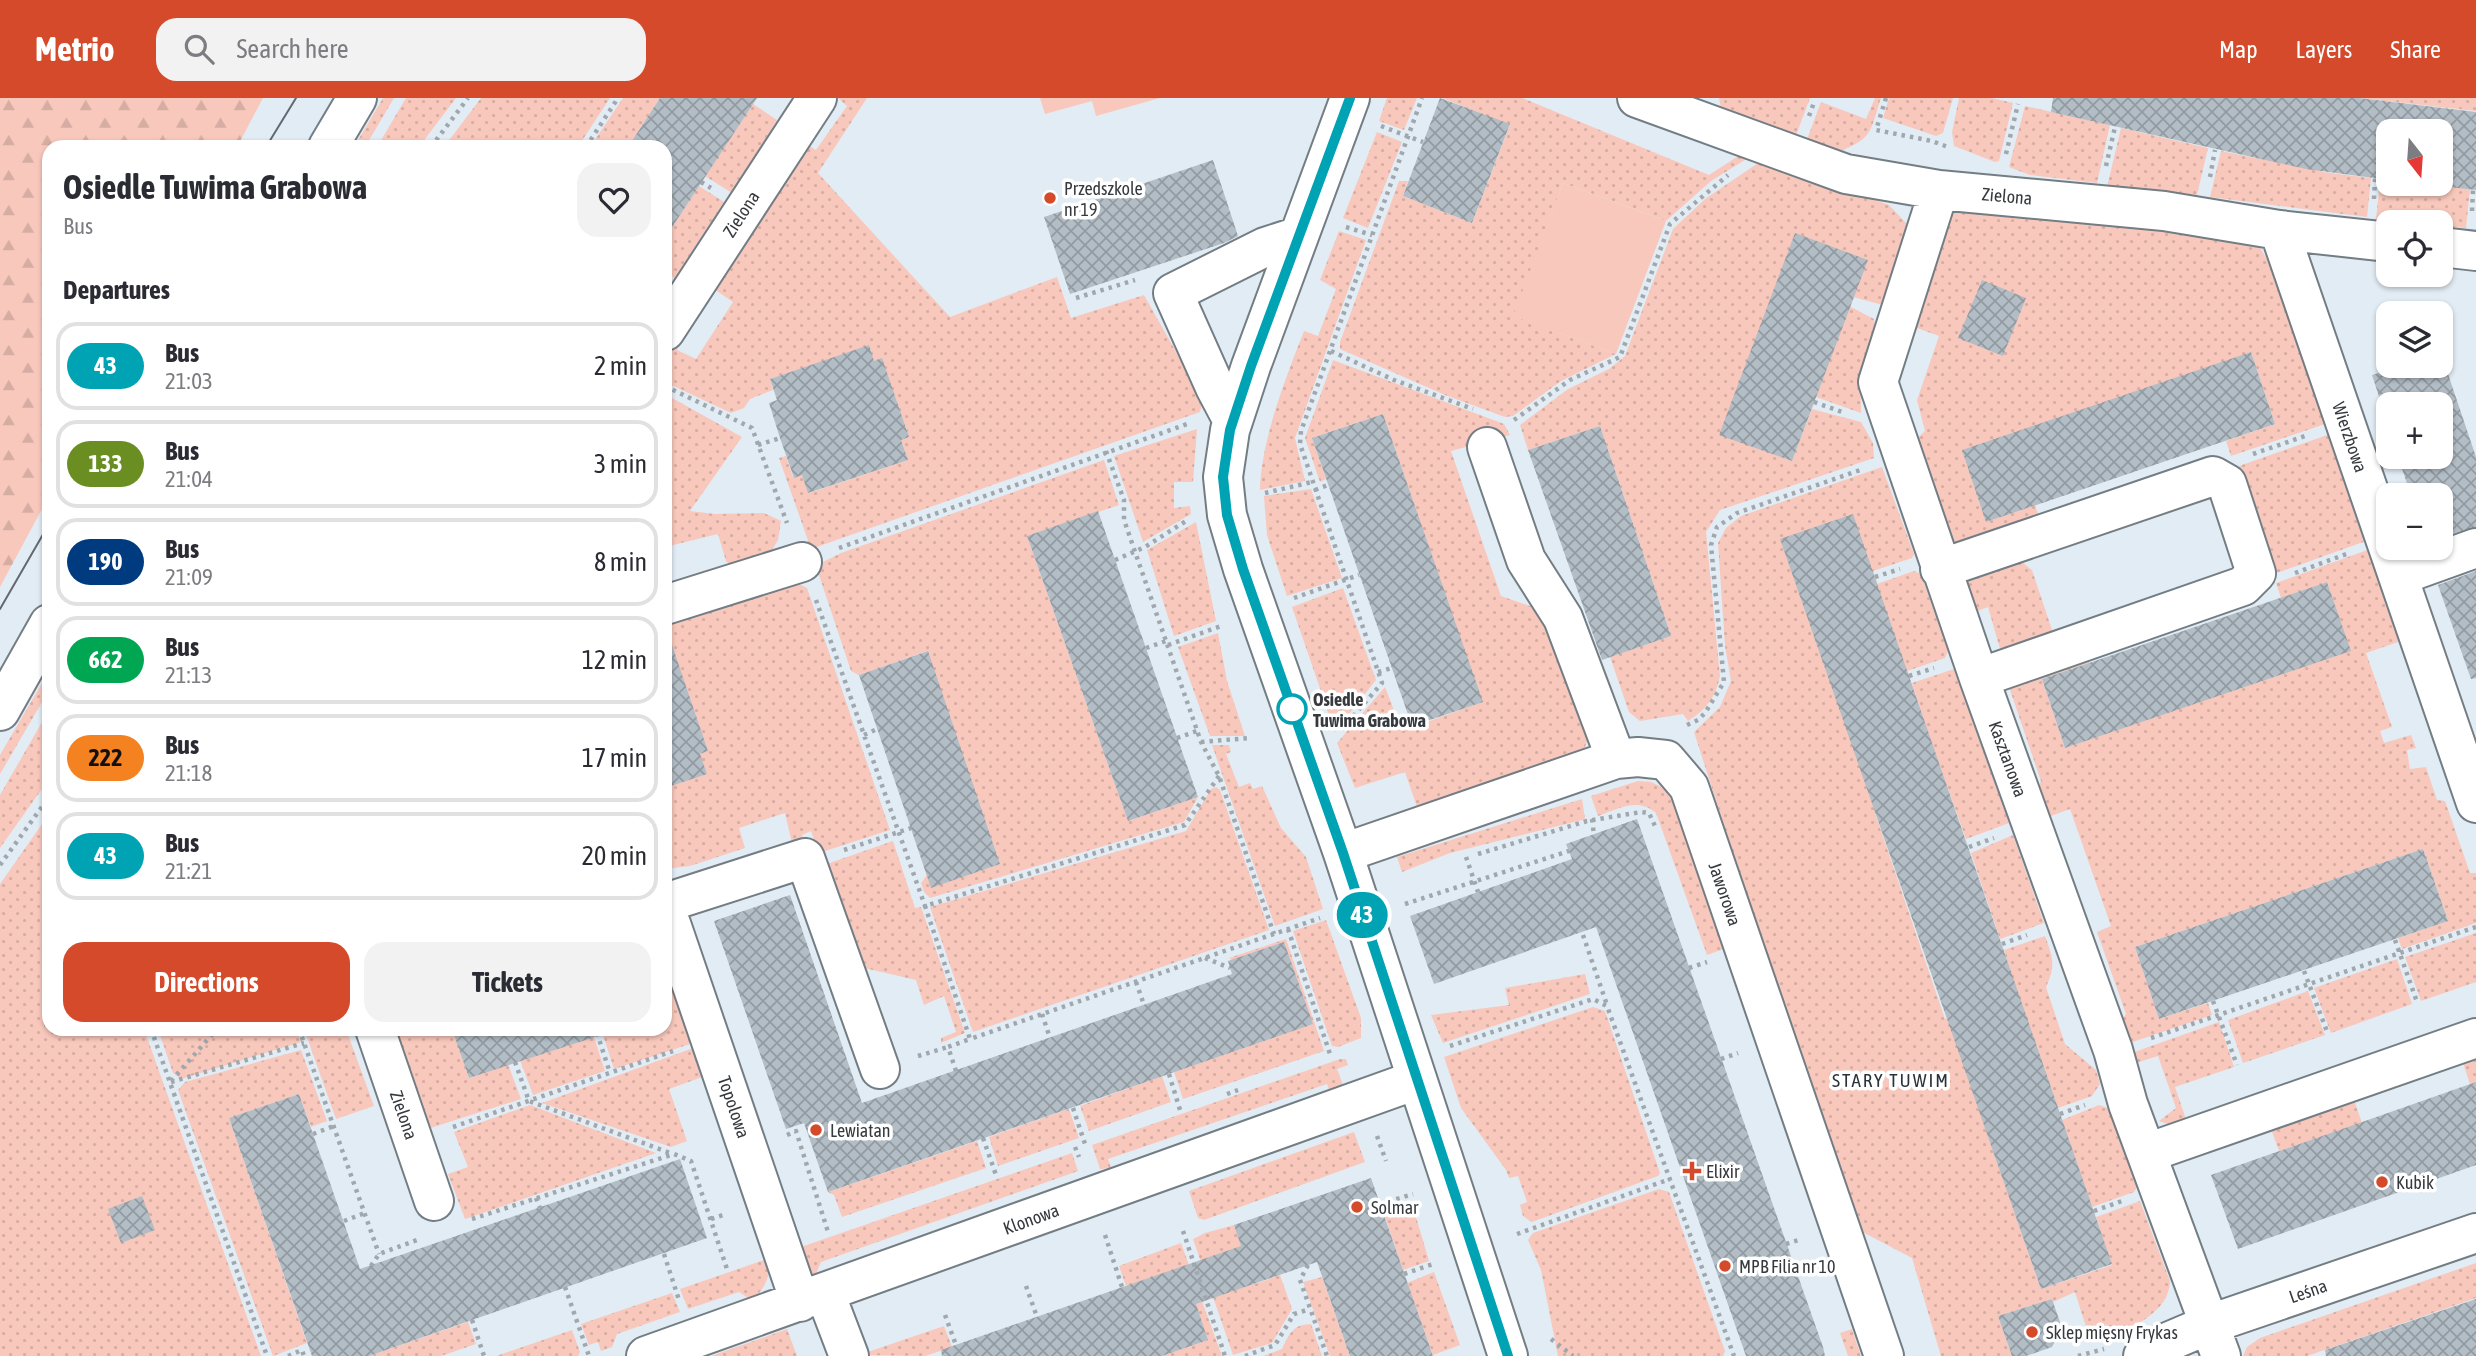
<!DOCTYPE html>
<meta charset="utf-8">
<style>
body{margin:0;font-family:"Asap Condensed",sans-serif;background:#f2f2f3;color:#2b2b33;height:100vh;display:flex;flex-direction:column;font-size:26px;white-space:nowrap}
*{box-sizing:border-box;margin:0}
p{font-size:23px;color:#7c7c81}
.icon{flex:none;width:38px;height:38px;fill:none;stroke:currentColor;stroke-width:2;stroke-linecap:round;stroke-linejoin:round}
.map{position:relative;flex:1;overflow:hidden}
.drawer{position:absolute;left:42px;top:42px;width:630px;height:896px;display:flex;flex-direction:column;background:#fff;border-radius:21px;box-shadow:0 2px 5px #0004}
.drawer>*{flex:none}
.badge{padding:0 14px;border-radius:23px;font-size:24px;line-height:46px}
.needle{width:46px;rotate:163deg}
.tools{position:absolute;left:2376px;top:21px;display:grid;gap:14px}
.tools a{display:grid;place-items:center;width:77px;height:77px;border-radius:14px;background:#fff;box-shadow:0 2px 5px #0004;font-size:35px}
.map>.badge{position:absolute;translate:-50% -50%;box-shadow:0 0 0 4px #fff}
h2{padding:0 21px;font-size:26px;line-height:63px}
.round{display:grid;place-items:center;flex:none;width:74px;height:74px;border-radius:21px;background:#f2f2f3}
.head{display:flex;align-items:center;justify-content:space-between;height:119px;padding:0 21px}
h1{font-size:33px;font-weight:700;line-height:52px}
.primary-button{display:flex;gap:14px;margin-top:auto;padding:14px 21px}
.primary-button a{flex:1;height:80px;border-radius:21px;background:#d44a2a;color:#fff;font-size:28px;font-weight:700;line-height:80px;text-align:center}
.primary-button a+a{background:#f2f2f3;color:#2b2b33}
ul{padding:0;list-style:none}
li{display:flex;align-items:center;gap:21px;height:88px;margin:0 14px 10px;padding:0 7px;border:4px solid #e1e1e2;border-radius:21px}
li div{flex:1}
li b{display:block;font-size:26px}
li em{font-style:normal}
li .badge{min-width:77px;font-weight:700;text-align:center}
header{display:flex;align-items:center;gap:42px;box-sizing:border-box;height:98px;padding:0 35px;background:#d44a2a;color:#fff}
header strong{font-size:33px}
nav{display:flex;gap:38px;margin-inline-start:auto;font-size:24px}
.search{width:490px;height:63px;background:#f2f2f3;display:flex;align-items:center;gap:18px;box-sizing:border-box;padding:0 24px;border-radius:21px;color:#7c7c81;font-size:26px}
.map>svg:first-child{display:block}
</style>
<header>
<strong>Metrio</strong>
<div class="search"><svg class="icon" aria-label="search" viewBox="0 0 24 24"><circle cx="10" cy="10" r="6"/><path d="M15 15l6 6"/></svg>Search here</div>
<nav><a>Map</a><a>Layers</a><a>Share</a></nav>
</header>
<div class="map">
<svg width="2476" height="1258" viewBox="0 0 2476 1258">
<defs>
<pattern id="grass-dots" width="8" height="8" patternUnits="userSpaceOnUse" patternTransform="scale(1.75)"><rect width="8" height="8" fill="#f9c8bc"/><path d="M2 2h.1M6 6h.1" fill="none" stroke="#d6ada3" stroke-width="1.8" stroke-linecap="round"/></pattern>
<pattern id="forest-firs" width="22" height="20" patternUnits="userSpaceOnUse" patternTransform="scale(1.75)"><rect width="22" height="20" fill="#f9c8bc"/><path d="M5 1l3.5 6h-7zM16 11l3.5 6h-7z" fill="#d6ada3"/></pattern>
<pattern id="building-cross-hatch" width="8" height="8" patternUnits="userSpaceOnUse" patternTransform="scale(1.75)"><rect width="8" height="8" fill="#b3bdc5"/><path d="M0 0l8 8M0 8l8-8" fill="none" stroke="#929ba1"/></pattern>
</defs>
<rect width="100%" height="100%" fill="#e2ecf4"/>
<path fill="url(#grass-dots)" d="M383 0H394L365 49H354Z
M406 0H456L419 49H377Z
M481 0H610L578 49H444Z
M623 0H660L628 49H590Z
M838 0H867L818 75 950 219 1057 179 1071 220 1144 197 1184 268 1200 283 1203 301 1200 314 811 451 779 360 786 358 793 379 802 377 809 395 908 362 901 342 909 339 882 261 874 263 869 248 770 281 773 292 750 301 744 310 731 315 665 284V253L678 236 684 240 677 252 696 261 733 204 708 187 806 46 816 52 847 8Z
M1387 0H1417L1404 32 1379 23Z
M1442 0H1522L1709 77 1746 53 1753 57 1711 83 1666 123 1563 85 1514 218 1616 256 1561 283 1513 318 1505 319 1445 297 1340 251V244L1399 83H1408L1403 98 1472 125 1510 27Z
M1719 0H1810L1795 40 1721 11Z
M1875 0H1881C1869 37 1873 40 1836 55L1806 44 1821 4 1866 21Z
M1889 0H1953L1943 35 1936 38 1883 20Z
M1959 0H1992L2013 5 1999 63 1995 64 1954 48 1952 34Z
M2275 0H2331L2322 74 2371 80 2367 119 2210 99 2221 53 2260 61Z
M2360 0H2476V13Z
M753 6 777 22 732 95 705 78Z
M2025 8 2110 27 2097 85 2030 77 2009 69Z
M2121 30 2208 50 2197 97 2107 89Z
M1377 34 1402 44 1368 130 1343 120Z
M1764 61 1889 107 1906 125 1907 138 1883 207 1853 199 1719 336 1792 363 1812 311 1861 324 1873 345 1874 360 1720 412 1706 434 1720 578C1716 599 1706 612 1688 623L1683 616 1640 623 1629 614 1610 559 1671 538 1600 328 1528 352 1520 327 1568 291 1609 271 1625 258 1673 131 1705 101Z
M2380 81 2389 82V86H2423L2470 91 2466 130 2441 128V124L2376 122Z
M699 88 724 104 675 180 665 174V140Z
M1959 107 2243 138 2261 151 2275 176 2328 325 2231 358 2226 343 2275 326 2251 254 1986 424 2035 407 2041 424 1959 449 1943 439 1909 348 1925 333 1917 302 1939 238 1906 226 1949 115Z
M1339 133 1366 142 1295 340 1305 383 1260 392C1261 342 1286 279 1304 233L1318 238 1336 191 1320 182Z
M1849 208 1874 221C1877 236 1867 249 1863 264 1859 281 1861 298 1861 315L1816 299Z
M1333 262 1504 326 1510 337 1451 353 1501 498 1541 512 1589 638 1584 652 1573 658 1417 709 1405 674 1355 690 1337 645 1385 589 1402 633 1482 604 1383 316 1312 340 1326 381 1320 384 1305 340Z
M665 296 742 339 690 413 715 416 764 415 781 423 778 442 766 462 730 467 726 463 718 436 665 449Z
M1197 331 1193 384H1174V410L1190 408 1191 416 1143 444 1114 358Z
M2330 336 2366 443 2274 476 2239 368Z
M1104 362 1119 407 1027 438 1128 723 1198 699 1184 724 930 800 924 794 921 785 927 777 932 789 1000 766 927 553 859 577 851 573 818 474 823 464 841 455Z
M1882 369 1914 456 1912 460 1873 473 1927 630 1912 585 1954 571 2009 725 1966 741 1947 688 1874 712 1945 921 2018 897 2004 852 2045 838C2053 860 2056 867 2046 889L2065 946 2096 972 2100 986 2092 998 2058 1010 2038 955 1968 980 2041 1191 2112 1167 2096 1119 2140 1103 2170 1183C2169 1219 2120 1235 2091 1245L2075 1194 2053 1204 2052 1201 1998 1218 2012 1258H1941L1912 1160 1853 1129 1694 634 1720 609 1731 583 1725 548 1718 445 1726 430 1741 418Z
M1311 391 1342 480 1287 498 1267 437 1264 398Z
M1196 424 1216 523 1174 538 1147 452Z
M2370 451 2404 542 2366 555 2392 629 2380 633 2384 645 2411 637 2416 650 2407 652 2410 671 2426 669 2437 702 2445 703 2470 775H2476V825L2402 851 2398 840 2448 823 2423 751 2135 849 2159 921 2208 905 2212 917 2121 948 2114 933 2126 916 2097 834 2111 828 2070 711 2040 722 2033 704 2041 683 2008 586 2084 553 2089 565 2042 581 2065 650 2350 552 2327 484 2281 500 2276 485Z
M2014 458 2032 472 2053 535 2002 558 1988 509 1965 518 1966 481Z
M1914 473 1921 476 1948 553 1945 560 1907 573 1877 486Z
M797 485 807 490 890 732 819 755 811 733 802 737 803 742 792 745 785 715 739 730 745 750 690 768 665 771V690L700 656 708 653 681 575 665 562V517Z
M1343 490 1376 582 1335 634 1292 509Z
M1218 535 1227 583 1245 638H1210L1178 549Z
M49 573V592L0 676V657Z
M49 612V681L0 750V697Z
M1212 647H1229L1231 654 1226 656 1239 689 1250 685 1253 691 1262 688 1281 730 1306 759 1323 811 1275 828Z
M1638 683 1651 684 1660 688 1682 707 1729 849 1707 857 1656 715C1637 699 1619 711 1598 718L1591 698Z
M1216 689 1220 692 1269 832 973 934 930 809 1186 733 1211 691Z
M1582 701 1585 721 1582 722 1450 755 1402 774 1397 759Z
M49 716V931H144L261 1258H0V786Z
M2013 737 2044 825 2000 841 1971 755Z
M893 743 915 810 921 809 965 935 941 945V940L956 934 944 898 924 907 916 882 860 869 821 768Z
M1326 822 1361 920V940L1338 949 1332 948 1293 833Z
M2476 835V884L2421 903 2405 859Z
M1286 841 1324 953 1183 1001 1174 974 1312 926 1229 860Z
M2397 861 2412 906 2331 935 2314 890Z
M665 863 696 944 614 971 602 934 609 931H665Z
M1585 876 1590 896 1443 945 1431 917 1509 907 1505 890Z
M2308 893 2325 937 2243 965 2228 922Z
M1593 909 1605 913 1660 1075 1658 1078 1532 1124 1523 1118 1520 1107 1527 1104 1518 1078 1509 1080 1506 1072 1461 1010 1444 959Z
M2219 924 2234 969 2175 989 2189 1030 2182 1031 2159 1023 2176 1010 2158 958 2126 968 2123 958Z
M158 931H296L301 944 181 981 173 975Z
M304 931H346L374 1008 336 1021Z
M384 931H452L469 980 508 966 521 1001 421 1033Z
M593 936 605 973 533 997 520 962Z
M696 949 705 978 669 991 687 1043 671 1049 542 1005Z
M301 952 327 1023 311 1029 299 996 229 1020 307 1245 273 1258 178 992 185 984Z
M2476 953V984L2470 986 2461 959Z
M1340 961H1346L1348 967 1337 971 1345 992 1331 997 1327 986 1108 1061 1111 1070 1100 1071 1092 1047Z
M1162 978 1171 1004 1089 1033 1080 1008Z
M2352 996 2362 1025 2279 1053 2269 1025Z
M530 1007 656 1055 465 1121 448 1076 468 1069 454 1034Z
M2099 1007 2108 1010 2137 1089 2134 1094 2092 1109 2062 1022Z
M1069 1011 1079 1040 998 1068 989 1039Z
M1354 1034 1365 1064 1204 1122 1198 1120 1189 1093Z
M977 1043 986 1070 842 1119 834 1097 828 1094Z
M1072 1055 1078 1073 821 1164 815 1178 809 1177 801 1149Z
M1659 1091 1669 1094 1725 1253 1723 1258H1558L1541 1172 1528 1142 1533 1135Z
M1418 1105 1420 1109 1416 1119 1429 1163 1403 1172 1384 1116Z
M1234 1127 1255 1186 1280 1177 1292 1211 1272 1245 1233 1257 1193 1141 1205 1135Z
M1181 1145 1222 1258H1161L1208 1242 1183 1169 1126 1188 1119 1168Z
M770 1160C771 1176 765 1193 751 1202L739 1194 688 1211 680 1191Z
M2476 1165V1200L2307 1258H2243L2247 1249 2260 1240Z
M1434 1174 1460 1247 1433 1257 1407 1185Z
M1322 1179 1350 1258H1330L1303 1184Z
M672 1195 680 1214 617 1236 612 1249 601 1253 598 1244 589 1247 581 1226Z
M468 1224 476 1246 441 1258H369Z
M1311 1226 1322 1258H1263L1282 1251C1290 1235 1292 1227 1311 1226Z
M944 1228 952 1249 925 1258 859 1257Z
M787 1231 797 1258H711Z
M1852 1231 1861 1258H1848L1840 1235Z
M572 1232 580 1254 578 1258H496Z"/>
<path fill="url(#forest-firs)" d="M0 0H263L237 49H49V398L0 489Z"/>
<path fill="#f9c8bc" d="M1040 0H1160L1096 18 1092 3 1045 16Z
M1563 85 1666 123 1616 256 1513 218Z"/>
<path fill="url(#building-cross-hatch)" d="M660 0H757L665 140V49H628Z
M1440 0 1510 26 1472 125 1403 98Z
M2053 0H2359L2476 14V92L2420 86H2441V33H2389V82L2306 71 2051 14Z
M1213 62 1238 138 1224 145 1070 196 1044 119Z
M1795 135 1868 162 1792 363 1719 337Z
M1982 182 2026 200 2003 258 1958 240Z
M869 247 874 263 882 260 909 339 901 342 908 362 808 395 802 377 794 380 780 340 769 305 777 302 770 281Z
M2251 254 2275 326 1986 424 1962 352Z
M2441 255 2476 359V429L2441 439V397H2411L2398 359H2441V306H2389V329L2372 277 2400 268H2441Z
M1383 316 1483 604 1412 628 1312 340Z
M1600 328 1671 538 1602 562 1528 352Z
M1098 413 1198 699 1128 723 1027 438Z
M1853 416 2112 1166 2041 1191 1780 441Z
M2476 473V580L2471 581 2438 487Z
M2327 484 2351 553 2065 650 2042 581Z
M671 544 708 653 700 656 707 676 665 690V545Z
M928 553 1000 766 931 790 859 577Z
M1637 721 1823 1249 1825 1258H1746L1596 829 1434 886 1410 818 1572 761 1566 746Z
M2423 751 2448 823 2159 921 2135 849Z
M790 797 862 1005 1232 876 1228 863 1284 844 1313 926 828 1094 804 1025 786 1031 714 823Z
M452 931H594L595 939 469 980Z
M2476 984V1067L2238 1151 2211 1077Z
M299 996 360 1171 680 1061 707 1140 369 1258H312L229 1020Z
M1371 1080 1433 1258H1350L1317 1164 1196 1206 1208 1242 1162 1258H942L941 1252 1241 1148 1234 1127Z
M142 1098 155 1132 121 1145 108 1111Z
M2052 1201 2062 1230 2052 1249 2026 1258H2012L1998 1218Z
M2476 1201V1258H2326L2325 1252Z"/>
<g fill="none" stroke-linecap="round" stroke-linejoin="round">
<defs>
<path id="minor" d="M1350 0 1251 268 1230 332 1223 379 1227 417 1243 471 1343 755 1508 1258
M1637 0 1846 76 1939 92 2164 113 2279 132 2389 144
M1939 92 1878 284 1979 580 2113 952 2128 1006 2221 1258
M2279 132 2476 705
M2441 149 2476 153
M665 233 817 0
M1233 323 1215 289 1173 195 1265 149 1299 138
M1487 349 1526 462 1563 520 1616 661
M1940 471 2213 378 2227 386 2256 475 2243 488 1979 580
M2398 478 2476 450
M665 507 802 464
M1343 755 1616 661 1638 659 1666 662 1689 689 1884 1258
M665 805 805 760 880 971
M665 815 671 826 800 1204
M375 931 434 1103
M2147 1055 2476 940
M825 1195 849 1258
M646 1258 1416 982
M2143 1258 2149 1252 2210 1226 2476 1135"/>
<path id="major" d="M328 49 357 0
M0 613 49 526"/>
</defs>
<use href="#minor" stroke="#737d84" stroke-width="42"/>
<use href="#major" stroke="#737d84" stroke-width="42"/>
<path stroke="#a0a8ae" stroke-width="4.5" stroke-dasharray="3.5 5" stroke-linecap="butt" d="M1886 0 1876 32 1932 43 1948 49
M1809 18 1815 2
M1381 28 1423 44
M431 49 468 0
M586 49 618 0
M2006 56 2018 6
M2106 68 2115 29
M2210 79 2215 52
M701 84 711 90
M2374 101 2375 80
M2472 113 2473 92
M1346 129 1372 137
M1076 200 1135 182
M1331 253 1394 282 1473 311
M665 288 752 330 787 425
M1814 304 1845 315
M1514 322 1570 282 1620 259 1670 126 1728 77
M758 347 780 340
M1106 353 1124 402V422L1201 644 1219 678 1274 836
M2253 356 2308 337
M1315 392 1328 387
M1265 395 1312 384
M839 450 1190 325
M1115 462 1145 449 1186 423
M2295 475 2349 455
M1875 479 1900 471
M1294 500 1359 477
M816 502 925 808
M1168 547 1221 528
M1146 550 1166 543
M1378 574 1392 570
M1909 578 1934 570
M1687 627 1698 622 1705 615 1724 584 1711 447 1717 429 1737 415 1863 371
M1342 631 1382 585 1300 346 1301 333 1422 0
M864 637 877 631
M1177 640 1197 633
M1201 644 1249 640
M1219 678 1185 727 925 808 970 941 1320 820
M1592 721 1594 737
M1969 749 1994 740
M844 752 911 730
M1478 756 1587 723 1641 714 1649 715 1655 728
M1466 759 1478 794
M0 767 49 699
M1405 806 1569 753
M1288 831 1331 959
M1583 837 1607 907
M2395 842 2417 904
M2002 846 2027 837
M1205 860 1230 870
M1689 870 1707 864
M2304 873 2328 936
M1136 884 1144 907
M2213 903 2237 967
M1042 916 1050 940
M151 931 267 1258
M299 931 379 1156
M597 935 610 975
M2151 940 2476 829
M1450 948 1593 901 1607 908 1734 1258
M918 958 948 949
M1721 961 1738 955
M515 964 529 1003 673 1056
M956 973 948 949 970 941
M1169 976 1180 1012
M171 983 217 931
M171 984 304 945
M1227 996 1238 992
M1073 1010 1085 1046
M2060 1016 2085 1007
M453 1029 673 953
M313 1036 334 1028
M787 1037 796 1033 829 1137
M1377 1038 1386 1063
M983 1040 996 1077
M1075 1049 1079 1059
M536 1100 540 1110
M1380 1106 1413 1096
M2094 1113 2122 1103
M472 1121 674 1056 691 1063 727 1171
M711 1121 726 1116
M344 1123 365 1115
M1183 1133 1225 1258
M1517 1136 1670 1081
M1105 1137 1122 1189
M1786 1146 1802 1141
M664 1156 679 1202
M1308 1167 1300 1182 1327 1258
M371 1168 379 1156 417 1142
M1404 1176 1436 1165
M1026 1188 1037 1219
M565 1189 589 1258
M945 1217 956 1247
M472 1222 484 1258
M1551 1241 1573 1258
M288 1258 302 1252 304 1258
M1245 1258 1275 1247 1294 1216 1310 1211
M2078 1258 2104 1251"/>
<use href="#minor" stroke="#fff" stroke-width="38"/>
<use href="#major" stroke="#fff" stroke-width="38"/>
<path stroke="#63696e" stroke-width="2" d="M266 49 296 0
M0 511 49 426"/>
</g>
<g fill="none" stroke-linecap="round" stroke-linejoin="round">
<defs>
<path id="line" d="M1350 0 1251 268 1230 332 1223 379 1227 417 1243 471 1343 755 1508 1258"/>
</defs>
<use href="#line" stroke="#fff" stroke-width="16"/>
<use href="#line" stroke="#00a3b4" stroke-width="10"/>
</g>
<g fill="#d44a2a" stroke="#fff" stroke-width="2.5">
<circle cx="1050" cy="100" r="7"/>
<circle cx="816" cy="1032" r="7"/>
<path d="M1688.5 1062.5h7v7h7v7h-7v7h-7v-7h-7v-7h7z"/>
<circle cx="2382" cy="1084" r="7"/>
<circle cx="1357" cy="1109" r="7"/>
<circle cx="1725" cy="1168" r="7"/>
<circle cx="2032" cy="1234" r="7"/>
</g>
<circle fill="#fff" stroke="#00a3b4" stroke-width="3.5" cx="1292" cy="611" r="14"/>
<g text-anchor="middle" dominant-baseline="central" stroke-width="7" stroke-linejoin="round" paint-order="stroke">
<g font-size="18" fill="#363a3e" stroke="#fff" text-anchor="start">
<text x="1064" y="90">Przedszkole<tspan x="1064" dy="21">nr 19</tspan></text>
<text x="830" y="1032">Lewiatan</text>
<text x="1706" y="1073">Elixir</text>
<text x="2396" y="1084">Kubik</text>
<text x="1371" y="1109">Solmar</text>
<text x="1739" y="1168">MPB Filia nr 10</text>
<text x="2046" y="1234">Sklep mięsny Frykas</text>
</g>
<g font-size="18" fill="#363a3e" stroke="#fff">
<text transform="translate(2007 98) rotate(5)">Zielona</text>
<text transform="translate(741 116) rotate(-57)">Zielona</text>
<text transform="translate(2350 339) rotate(71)">Wierzbowa</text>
<text transform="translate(2008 661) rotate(70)">Kasztanowa</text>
<text transform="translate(1725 796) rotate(71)">Jaworowa</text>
<text transform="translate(734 1009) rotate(71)">Topolowa</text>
<text transform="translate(404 1017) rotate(71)">Zielona</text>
<text transform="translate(1031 1121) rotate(-20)">Klonowa</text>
<text transform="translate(2308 1193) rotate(-19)">Leśna</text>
</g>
<g font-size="18" font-weight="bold" fill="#363a3e" stroke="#fff" text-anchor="start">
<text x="1313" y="601">Osiedle<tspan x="1313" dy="21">Tuwima Grabowa</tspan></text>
</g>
<g font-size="19" letter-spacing="2" fill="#2b333a" stroke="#fff">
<text x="1891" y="982">STARY TUWIM</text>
</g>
</g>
</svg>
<div class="tools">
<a><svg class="needle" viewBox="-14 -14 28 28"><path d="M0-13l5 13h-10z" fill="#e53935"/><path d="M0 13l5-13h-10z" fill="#7c7c81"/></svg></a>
<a><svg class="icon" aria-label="locate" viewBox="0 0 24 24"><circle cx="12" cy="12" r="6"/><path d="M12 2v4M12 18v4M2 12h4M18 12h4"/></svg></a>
<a><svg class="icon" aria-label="layers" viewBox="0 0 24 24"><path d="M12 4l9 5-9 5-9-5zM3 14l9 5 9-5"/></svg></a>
<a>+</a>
<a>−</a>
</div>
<b class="badge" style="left:1362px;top:817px;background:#00a3b4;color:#fff">43</b>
<section class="drawer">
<div class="head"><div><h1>Osiedle Tuwima Grabowa</h1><p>Bus</p></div><a class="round"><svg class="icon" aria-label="heart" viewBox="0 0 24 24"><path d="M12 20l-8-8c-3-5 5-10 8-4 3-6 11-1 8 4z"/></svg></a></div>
<h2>Departures</h2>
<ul>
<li><span class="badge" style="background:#00a3b4;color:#fff">43</span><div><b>Bus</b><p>21:03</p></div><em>2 min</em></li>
<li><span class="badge" style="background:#6b8e23;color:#fff">133</span><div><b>Bus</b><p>21:04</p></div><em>3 min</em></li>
<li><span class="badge" style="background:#003b80;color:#fff">190</span><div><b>Bus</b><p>21:09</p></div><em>8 min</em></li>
<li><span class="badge" style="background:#00a651;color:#fff">662</span><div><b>Bus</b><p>21:13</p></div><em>12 min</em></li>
<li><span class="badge" style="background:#f58220;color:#111">222</span><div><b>Bus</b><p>21:18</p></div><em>17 min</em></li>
<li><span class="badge" style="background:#00a3b4;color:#fff">43</span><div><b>Bus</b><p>21:21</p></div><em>20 min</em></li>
</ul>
<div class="primary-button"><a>Directions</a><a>Tickets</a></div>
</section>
</div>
